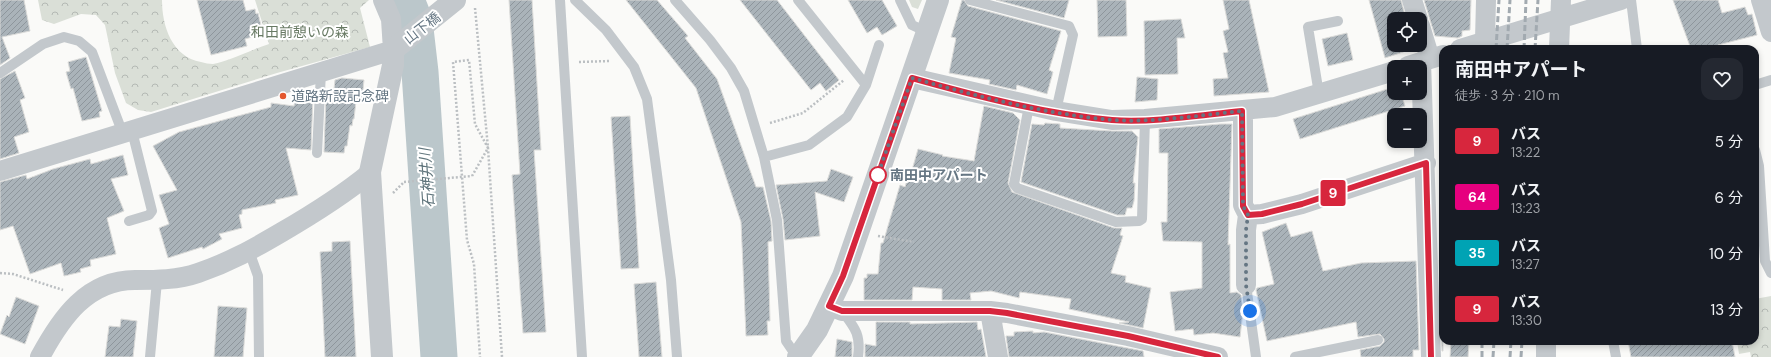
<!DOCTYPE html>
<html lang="ja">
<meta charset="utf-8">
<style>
body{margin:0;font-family:"DM Sans","Noto Sans JP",sans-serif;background:#242831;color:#f1f3f6;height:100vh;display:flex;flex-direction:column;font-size:15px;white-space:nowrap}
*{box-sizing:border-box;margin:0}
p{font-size:13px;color:#9ea1a6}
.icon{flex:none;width:22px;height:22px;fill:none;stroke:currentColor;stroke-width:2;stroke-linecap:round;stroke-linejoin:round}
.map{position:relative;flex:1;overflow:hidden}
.panel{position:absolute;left:1439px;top:45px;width:320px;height:300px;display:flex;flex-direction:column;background:#171b24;border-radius:12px;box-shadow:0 2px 6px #0003}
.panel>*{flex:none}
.badge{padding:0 8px;border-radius:3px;font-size:14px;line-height:26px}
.buttons{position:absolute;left:1387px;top:12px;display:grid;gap:8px}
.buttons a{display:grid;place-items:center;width:40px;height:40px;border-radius:8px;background:#171b24;box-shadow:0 2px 6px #0003;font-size:20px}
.you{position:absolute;width:20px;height:20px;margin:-10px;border:3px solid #fff;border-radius:50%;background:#1a73e8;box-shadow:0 0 0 6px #1a73e833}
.map>.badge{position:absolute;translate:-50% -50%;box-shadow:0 0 0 2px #fff}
.round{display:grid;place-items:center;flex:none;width:42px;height:42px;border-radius:12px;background:#242831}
.summary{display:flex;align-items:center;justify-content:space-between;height:68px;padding:0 16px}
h1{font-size:19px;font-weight:700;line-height:30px}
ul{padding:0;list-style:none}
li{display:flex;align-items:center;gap:12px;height:56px;padding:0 16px}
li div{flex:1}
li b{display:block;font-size:15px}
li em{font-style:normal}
li .badge{min-width:44px;font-weight:700;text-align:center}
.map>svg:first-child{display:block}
</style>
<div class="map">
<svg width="1771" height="357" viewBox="0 0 1771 357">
<defs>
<pattern id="forest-crowns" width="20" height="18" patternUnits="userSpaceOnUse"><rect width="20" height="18" fill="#dadfd7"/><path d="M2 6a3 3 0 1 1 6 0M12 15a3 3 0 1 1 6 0" fill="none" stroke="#b4b9b4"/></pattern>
<pattern id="building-hatch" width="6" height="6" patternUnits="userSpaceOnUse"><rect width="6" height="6" fill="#aab3b9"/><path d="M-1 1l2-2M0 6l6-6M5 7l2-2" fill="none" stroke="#8e969c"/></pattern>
</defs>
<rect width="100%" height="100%" fill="#fafaf8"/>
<path fill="url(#forest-crowns)" d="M38 0H162C162 26 172 57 201 62 205 63 209 64 213 64 229 61 253 49 269 44L255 0H369L360 8 370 47 277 73 151 112 138 110 126 103 115 73 105 25 96 15 81 14 54 24 42 20Z
M909 0H922L918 9 912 7Z
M1771 296V357H1751L1750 352 1739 354 1737 341H1755V299Z"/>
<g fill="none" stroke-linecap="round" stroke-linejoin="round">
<path stroke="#bbc7cb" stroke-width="37" d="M406 0 414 20 420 72 439 357"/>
</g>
<path fill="url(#building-hatch)" stroke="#dcdcda" d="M0 0H24L30 31 2 37 10 58 0 65Z
M197 0H243L246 11 255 9 256 14 258 13 263 34 245 39 247 46 211 55Z
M509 0H532L541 150H534L546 332 523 333 512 175 520 174Z
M626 0H657L688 36 685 38 717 79 756 187H763L771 221 772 241 768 242 770 321H767L768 335 746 336 741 222 696 88Z
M740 0H777L839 80 826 91 820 83 811 90Z
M848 0H882L897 26 882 35 877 27 867 33Z
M962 0H964L968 6 1061 31 1049 70 1053 72 1047 94 1017 85 1016 90 989 84 990 80 949 73 956 38 951 37Z
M996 0H1069L1064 18Z
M1097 0H1126L1127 36 1098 37Z
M1223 0H1249L1269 92 1214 96 1213 79 1228 78 1223 53 1228 52 1223 31 1229 29Z
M1369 0H1401L1406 19H1394V45H1414L1415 48 1385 58Z
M1424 0H1471L1470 30 1462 31V36L1458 38 1435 36Z
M1673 0H1718L1722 13 1745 7 1748 15 1752 14 1757 35 1718 45 1719 49H1691Z
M1181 19 1185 38H1177L1178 74 1145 75 1144 21Z
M1347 33 1353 60 1328 66 1322 39Z
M86 57 102 111 99 112 100 117 82 121 73 88 71 89 66 72 70 71 68 62Z
M15 71 25 98 20 100 29 132 14 137 19 153 0 159V79Z
M1137 77 1158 79 1157 100 1135 102Z
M342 78 364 80 362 99H359V102L356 101 354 119H353L352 126 350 125 347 146H345L344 153 324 152 326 95H330L331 89H334L335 80Z
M1394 87V93H1401L1405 106 1300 139 1293 119Z
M296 92 313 94 311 150 286 148 298 195 275 200 276 203 242 210V214L239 215 242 228 219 234 222 239 203 249 202 247 168 258 159 228 169 224 159 195 177 190 153 146 179 132 271 107V103L294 106Z
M984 106 1013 113 1020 120 1008 183 1012 192 1114 228H1122L1120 235 1123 236 1111 273 1126 276 1125 282 1151 288 1143 328 1119 323 1129 322 1069 309 1071 299 1020 292 1019 298 991 291 970 293 971 300H942V289L913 287 912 300H864V278H867V274H878L881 243H883L900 185 905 187 910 170H912L918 149 943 155 942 156 974 161Z
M630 116 639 268 621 269 611 117Z
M1045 123 1060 124V128L1112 131H1132L1138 137 1133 183H1135L1134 201 1132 208H1127L1125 215H1117L1021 182 1032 124 1044 125Z
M1221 124H1232L1228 245 1230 244V293L1237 292 1241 295 1243 311 1240 337 1213 333 1194 335 1193 329 1175 331 1170 292 1202 288V242L1163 241 1161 222H1167L1168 153H1159V129Z
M123 155 128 175 111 179 124 211 107 218 116 254 90 260 91 266 80 269 81 272 64 276 61 263 30 274 13 226 0 230V182L26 175 27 179 53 169 90 159 91 164Z
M831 169 853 177 844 202 815 192 820 236 785 240 783 219 776 185 827 181Z
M1286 223 1291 237 1312 231 1323 271 1361 263 1416 261 1419 350H1413V357H1361L1360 350 1380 346 1384 342V339L1380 334 1358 337 1356 322 1267 341 1256 290 1257 288 1274 284 1262 232Z
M350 241 356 357H325L320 252 332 251V242Z
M1439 260H1443V351H1442Z
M656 282 662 357H639L634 284Z
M16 297 39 306 25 344 0 334 7 315 9 317Z
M218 306 247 308 243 357H214Z
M121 319 137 321 133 357H105L109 326 120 327Z
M876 322H910V324L977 322 978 330 981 329 986 357H865V344L876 346Z
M1033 331V333L1044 332 1143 351 1144 357H1009L1006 336H1014V332Z
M837 339 852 342V357H835Z
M1451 341H1469L1468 357H1450Z
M1628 341H1732L1735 357H1631Z"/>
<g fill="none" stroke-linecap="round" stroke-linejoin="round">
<path stroke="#bbbfc2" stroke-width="2.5" stroke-dasharray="2 2" stroke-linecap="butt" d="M475 8 488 148 502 357
M579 62 610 61
M770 123 803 113 844 80
M472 176 488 148 475 124 469 60 453 62 467 240 474 264 480 357
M393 193 404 182
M878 236 914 242
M0 273 13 274 63 290"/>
<path stroke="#c3c8cc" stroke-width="10" d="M560 0 582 357
M575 0 606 30 634 67 647 99 671 280 677 357
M675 0 710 40 731 68 744 91 764 157 777 220 786 341 797 357
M900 0 912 25 927 32
M970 0 1069 26 1073 35 1056 111
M1631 0 1637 49
M0 73 43 44 64 37 79 41 92 52 123 134
M866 85 879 45
M1755 85 1771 80
M1319 94 1308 27 1338 21
M1029 106 1014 184 1017 188 1116 222 1139 221 1142 219 1145 119
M1755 150 1759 166 1765 261 1771 273
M317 153 321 72
M764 157 809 145 847 117 866 85 798 0
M129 221 149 215 152 211 132 131
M249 251 258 276 259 357
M1246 285 1256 357
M842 311C855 328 861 334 858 357
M1613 341 1616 357
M150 357 157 281
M1295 357 1378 340"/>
<path stroke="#c3c8cc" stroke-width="20" d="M1412 0 1418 19
M1761 0 1771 32
M1420 26 1430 59
M1485 40 1486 0
M1460 49 1621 0
M1559 49 1561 0
M1421 62 1431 357
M1408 66 1443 55
M912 78 1056 111 1112 120 1145 119 1275 107 1394 71
M1243 111V205L1248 215 1246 230V285
M0 171 393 50 391 19 383 0
M1248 215 1262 214 1302 204 1426 163
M829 306 842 311H990L1007 313 1128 336 1218 357
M990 311 998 357
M40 357C61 318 87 280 135 280 156 280 178 280 198 273 230 262 253 249 282 232 313 214 342 196 370 173
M1546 357V341"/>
<path stroke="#c3c8cc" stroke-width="22" d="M382 357 370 172 393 65V50L455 0
M798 357 817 330 843 276 938 0"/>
<path stroke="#a2aab0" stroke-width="3" stroke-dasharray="6 3" stroke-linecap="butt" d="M1496 49 1499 0
M1507 49 1510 0
M1524 49 1526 0
M1535 49 1538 0
M1482 357V341
M1493 357 1494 341
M1510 357 1511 341
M1521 357 1522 341"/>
<path stroke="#bbbfc2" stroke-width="2.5" stroke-dasharray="2 2" stroke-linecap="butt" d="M404 182 472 176"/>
</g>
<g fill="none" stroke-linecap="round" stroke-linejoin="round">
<defs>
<path id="line" d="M1218 357 1128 336 1007 313 990 311H842L829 306 843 276 912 78C976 96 1045 114 1112 120 1153 123 1201 115 1242 111L1243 206 1248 215 1262 214 1302 204 1426 163 1431 357"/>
</defs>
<use href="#line" stroke="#fff" stroke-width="9"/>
<use href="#line" stroke="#d7263d" stroke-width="6"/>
<path stroke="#657683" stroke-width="4" stroke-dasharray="0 7.2" d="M878 175 877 177 912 78C976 96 1045 114 1112 120 1153 123 1201 115 1242 111L1243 206 1248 215 1246 230V285L1250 311"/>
</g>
<circle fill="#e4572e" stroke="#fff" stroke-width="1.5" cx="283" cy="96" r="4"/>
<circle fill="#fff" stroke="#d7263d" stroke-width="2" cx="878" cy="175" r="8"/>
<g text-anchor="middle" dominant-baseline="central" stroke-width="4" stroke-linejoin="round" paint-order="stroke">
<g font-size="14" fill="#657683" stroke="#fff">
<text transform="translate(422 28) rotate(-38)">山下橋</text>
</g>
<g font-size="14" fill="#687a64" stroke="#fff">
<text x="300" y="32">和田前憩いの森</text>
</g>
<g font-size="14" fill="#657683" stroke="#fff" text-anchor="start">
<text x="291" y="96">道路新設記念碑</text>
</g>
<g font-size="14" font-weight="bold" fill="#657683" stroke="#fff" text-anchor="start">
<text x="890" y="175">南田中アパート</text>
</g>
<g font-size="15" font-style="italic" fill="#60757c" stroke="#fff">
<text transform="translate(427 178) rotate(-94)">石神井川</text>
</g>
</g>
</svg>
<div class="buttons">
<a><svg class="icon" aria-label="locate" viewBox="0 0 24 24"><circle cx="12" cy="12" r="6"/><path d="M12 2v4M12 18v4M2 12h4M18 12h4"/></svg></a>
<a>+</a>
<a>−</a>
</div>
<div class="you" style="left:1250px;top:311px"></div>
<b class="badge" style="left:1333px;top:193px;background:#d7263d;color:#fff">9</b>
<section class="panel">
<div class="summary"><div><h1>南田中アパート</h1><p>徒歩 · 3 分 · 210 m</p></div><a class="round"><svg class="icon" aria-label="heart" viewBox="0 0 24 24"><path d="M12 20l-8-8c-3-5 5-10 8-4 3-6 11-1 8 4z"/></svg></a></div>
<ul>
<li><span class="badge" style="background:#d7263d;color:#fff">9</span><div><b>バス</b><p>13:22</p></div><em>5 分</em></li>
<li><span class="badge" style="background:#e6007e;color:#fff">64</span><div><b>バス</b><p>13:23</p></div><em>6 分</em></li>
<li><span class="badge" style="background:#00a3b4;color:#fff">35</span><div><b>バス</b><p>13:27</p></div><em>10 分</em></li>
<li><span class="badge" style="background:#d7263d;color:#fff">9</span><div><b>バス</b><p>13:30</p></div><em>13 分</em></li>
</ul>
</section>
</div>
